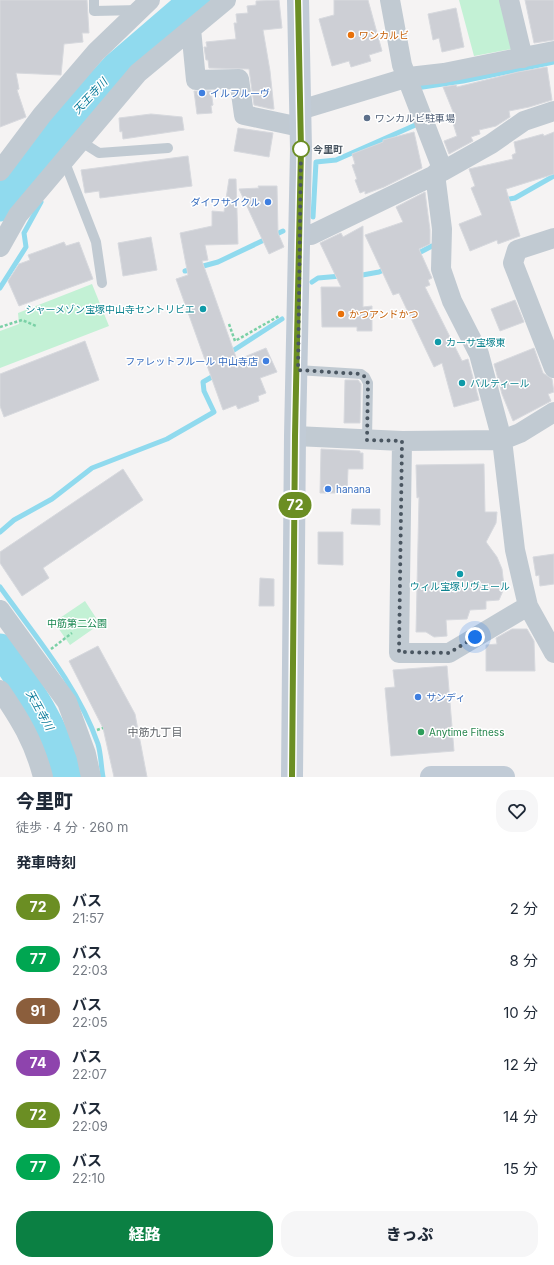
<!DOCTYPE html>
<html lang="ja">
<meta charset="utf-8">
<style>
body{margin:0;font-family:Inter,"Noto Sans JP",sans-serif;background:#f6f6f7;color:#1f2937;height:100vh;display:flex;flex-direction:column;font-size:15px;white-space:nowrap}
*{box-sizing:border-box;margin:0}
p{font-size:13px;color:#747a83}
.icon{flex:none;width:22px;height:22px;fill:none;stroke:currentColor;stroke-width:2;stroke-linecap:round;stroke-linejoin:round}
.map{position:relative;height:777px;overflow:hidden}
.drawer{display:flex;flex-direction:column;background:#fff;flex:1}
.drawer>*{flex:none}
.badge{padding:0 8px;border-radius:13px;font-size:14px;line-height:26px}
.you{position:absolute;width:20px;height:20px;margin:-10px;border:3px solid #fff;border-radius:50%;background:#1a73e8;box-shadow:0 0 0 6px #1a73e833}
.map>.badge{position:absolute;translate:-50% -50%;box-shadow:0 0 0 2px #fff}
h2{padding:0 16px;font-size:15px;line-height:36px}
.round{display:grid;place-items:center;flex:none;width:42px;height:42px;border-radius:16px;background:#f6f6f7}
.headline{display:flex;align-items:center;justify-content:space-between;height:68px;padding:0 16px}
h1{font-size:19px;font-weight:800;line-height:30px}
.cta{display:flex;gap:8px;margin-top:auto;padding:8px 16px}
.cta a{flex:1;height:46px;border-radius:16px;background:#0b8043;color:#fff;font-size:16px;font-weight:800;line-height:46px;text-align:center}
.cta a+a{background:#f6f6f7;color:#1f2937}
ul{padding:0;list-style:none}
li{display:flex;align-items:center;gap:12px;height:52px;padding:0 16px}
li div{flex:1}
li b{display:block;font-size:15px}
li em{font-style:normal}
li .badge{min-width:44px;font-weight:700;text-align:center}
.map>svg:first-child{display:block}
</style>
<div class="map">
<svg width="554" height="777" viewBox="0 0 554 777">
<rect width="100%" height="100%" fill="#f5f3f3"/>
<path fill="#c3f1d5" d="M459 0H504L517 48 474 56Z
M92 284 109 326 0 368V331L19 324 18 313Z
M85 601 100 624 70 645 54 622Z"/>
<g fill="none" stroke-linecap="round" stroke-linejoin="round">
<path stroke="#90daee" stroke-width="5" d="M416 88 463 81 554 62
M503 200 515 198 554 176
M313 217 316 162 336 160 420 123
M415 255 432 246
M185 271 218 262 283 231
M357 276 379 272 388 268
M312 282 318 278 341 276
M0 288 26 247 24 233 41 202
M230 356 231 352 282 319
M0 532 14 520 52 499 92 468 167 439 214 412 204 391 203 382 217 374
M0 587C35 636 78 686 98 744 101 754 101 766 103 777"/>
<path stroke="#90daee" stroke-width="31" d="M0 206 52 136 116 68 195 0
M0 649C28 689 56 729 68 777"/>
</g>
<path fill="#cdcfd5" stroke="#d7d9de" d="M0 0H87L89 33H82L83 42 64 44 61 75 16 73 19 89 17 90 26 117 0 127Z
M279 0 282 28 263 30 270 71 274 109H271L254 105 249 69 209 68 208 60H206L204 47H207L206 42 236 39 234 23H237L236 14 248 13 247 6 256 5V1Z
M334 0H368L382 51 369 55 371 61 351 67 349 61 332 66 319 19 334 15Z
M525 0H554V40L534 43Z
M456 8 464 47 442 52 439 38 433 40 428 14Z
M547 67 552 100 529 107 509 111 510 117 496 126 479 130 480 134 471 137 473 141 449 154 444 141 457 136 452 120 456 119 443 87 456 85 457 87 518 72Z
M194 91H211L213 105 211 106 212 113 197 114Z
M151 114 182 117 184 130 123 139 122 131 120 132 119 118Z
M238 128 273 133 269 157 234 151Z
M414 132 422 168 384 187 365 194V191L360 193 355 180 357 179 352 165 355 164 352 154 383 142V140Z
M554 132V174L506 189 520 236 498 244 497 240 470 251 459 224 482 215 471 188 475 186 469 169 513 159 512 155 516 153 514 142 543 134 544 136Z
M188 156 192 186 100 198 99 191 85 193 81 170Z
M229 179H236L238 244 205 245 208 260 202 261 237 360 266 348 277 372 260 378 266 393 258 396 259 401 238 409 236 405 223 410 176 279 188 275 180 233 212 226V211L224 212Z
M258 186H277L278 233 284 247 269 254 239 189 259 188Z
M425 192 430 230V244L419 249 432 278 428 280 430 285 425 287 462 361 468 359 479 400 454 407 442 363 434 367 399 293 393 295 365 235 403 222 396 207Z
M363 226V307L372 306V331H357V327H322L321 287H341L320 243 341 233 343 237Z
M151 237 157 270 123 276 118 243Z
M64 242 66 246 79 242 93 279 19 306 8 281 19 264 30 260 28 255Z
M515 300 524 322 500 331 491 309Z
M85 341 99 380 4 417 0 406V374Z
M534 348 543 373 552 379 554 392 548 394 551 401 513 421 502 394 494 364Z
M345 380H358L361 384 360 423H344Z
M321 449 360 451V453H363V469H348L347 493H320Z
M484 464 485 512H497L496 523 486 542 497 557 502 569 504 586 502 593 499 600 486 601V609L470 610 467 619 446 620 447 636 434 637 426 632H416L419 497 417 498 416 465Z
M123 469 143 500 43 568 49 578 22 596 0 563V552Z
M352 509H380V525L351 524Z
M318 532H343V565L318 564Z
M554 554V584L540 586 539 575 536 576 533 557Z
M260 578 274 579V606H259Z
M512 629H527L534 641 535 671H486V645L497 644 496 638Z
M98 646 135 714 147 777H114L103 728 69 661Z
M447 666 454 751 391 756 385 688 395 687 393 670Z"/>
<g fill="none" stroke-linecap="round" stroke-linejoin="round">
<path stroke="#7ad0a6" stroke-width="2.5" stroke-dasharray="3 2" stroke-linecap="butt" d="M229 324 235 341 279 316
M0 327 22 320 36 326
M51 649 72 633
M97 730 103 728"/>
<path stroke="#c1cad2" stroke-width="10" d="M94 0V11L139 10
M80 141 99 153 168 148
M64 160 96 242 102 283
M297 370 361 374 365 377 368 383 367 440"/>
<path stroke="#c1cad2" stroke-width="20" d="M390 0 402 65 443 171
M509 0 523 58
M191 29 196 80 239 79 244 115 300 127
M300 110 409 77 444 73 554 51
M0 171 42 115 96 52 150 0
M435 174 442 229 441 269 452 301 479 354 502 440 515 550 528 606
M300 234 311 235 443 171 491 144 524 121 554 111
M554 238 517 250 513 263 554 368
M0 247 18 215 138 73 226 0
M554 412 520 433 502 440 402 441 399 653H449L528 606 554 653
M295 436 402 441
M0 610 67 702 86 754 91 777
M0 690C20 719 34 742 43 777"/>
<path stroke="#c1cbd6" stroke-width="22" d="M292 777 295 436 301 149 298 0
M431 777H504"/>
</g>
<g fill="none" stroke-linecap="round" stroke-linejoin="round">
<defs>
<path id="line" d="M292 777 295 436 301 149 298 0"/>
</defs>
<use href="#line" stroke="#fff" stroke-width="9"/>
<use href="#line" stroke="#6b8e23" stroke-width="6"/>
<path stroke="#4a5661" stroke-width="4" stroke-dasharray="0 7.2" d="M301 149 298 370 361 374 365 377 368 383 367 440 402 441 399 652 449 653 475 637"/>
</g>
<g fill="#e8710a" stroke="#fff" stroke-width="1.5">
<circle cx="351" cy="35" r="4"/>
<circle cx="341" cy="314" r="4"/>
</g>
<g fill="#3f7fe0" stroke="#fff" stroke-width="1.5">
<circle cx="202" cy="93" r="4"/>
<circle cx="268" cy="202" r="4"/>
<circle cx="266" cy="361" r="4"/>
<circle cx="328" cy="489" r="4"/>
<circle cx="418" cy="697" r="4"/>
</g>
<circle fill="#5c6f8a" stroke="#fff" stroke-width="1.5" cx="367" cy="118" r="4"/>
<circle fill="#fff" stroke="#6b8e23" stroke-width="2" cx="301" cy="149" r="8"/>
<g fill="#0f9aa8" stroke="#fff" stroke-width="1.5">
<circle cx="203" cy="309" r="4"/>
<circle cx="438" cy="342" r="4"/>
<circle cx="462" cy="383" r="4"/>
<circle cx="460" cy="574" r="4"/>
</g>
<circle fill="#2e9e5b" stroke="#fff" stroke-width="1.5" cx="421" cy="732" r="4"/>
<g text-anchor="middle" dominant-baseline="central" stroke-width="3" stroke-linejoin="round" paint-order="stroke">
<g font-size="10" fill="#c56008" stroke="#fff" text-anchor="start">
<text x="359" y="35">ワンカルビ</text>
<text x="349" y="314">かつアンドかつ</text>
</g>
<g font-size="10" fill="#366cbe" stroke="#fff" text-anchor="start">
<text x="210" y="93">イルフルーヴ</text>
<text x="260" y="202" text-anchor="end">ダイワサイクル</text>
<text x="258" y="361" text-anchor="end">ファレットフルール 中山寺店</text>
<text x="336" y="489">hanana</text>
<text x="426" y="697">サンディ</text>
</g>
<g font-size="10" fill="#4e5e75" stroke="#fff" text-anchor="start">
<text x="375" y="118">ワンカルビ駐車場</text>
</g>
<g font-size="10" font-weight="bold" fill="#4a5661" stroke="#fff" text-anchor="start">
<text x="313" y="149">今里町</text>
</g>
<g font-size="10" fill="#0d838f" stroke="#fff" text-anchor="start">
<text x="195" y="309" text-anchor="end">シャーメゾン宝塚中山寺セントリビエ</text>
<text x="446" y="342">カーサ宝塚東</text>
<text x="470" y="383">パルティール</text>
<text x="460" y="586" text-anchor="middle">ウィル宝塚リヴェール</text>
</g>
<g font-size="10" fill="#17864f" stroke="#fff">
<text x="77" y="623">中筋第二公園</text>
</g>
<g font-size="10" fill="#27864d" stroke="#fff" text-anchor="start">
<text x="429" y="732">Anytime Fitness</text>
</g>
<g font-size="11" font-style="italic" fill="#0c7c9b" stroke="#fff">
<text transform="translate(90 96) rotate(-47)">天王寺川</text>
<text transform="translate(40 710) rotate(61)">天王寺川</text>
</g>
<g font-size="11" fill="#5f6368" stroke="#fff">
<text x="155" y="732">中筋九丁目</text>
</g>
</g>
</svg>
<div class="you" style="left:475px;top:637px"></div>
<b class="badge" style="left:295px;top:505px;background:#6b8e23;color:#fff">72</b>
</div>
<section class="drawer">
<div class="headline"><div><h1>今里町</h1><p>徒歩 · 4 分 · 260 m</p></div><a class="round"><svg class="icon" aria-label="heart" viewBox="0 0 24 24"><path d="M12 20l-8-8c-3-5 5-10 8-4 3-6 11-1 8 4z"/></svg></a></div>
<h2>発車時刻</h2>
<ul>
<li><span class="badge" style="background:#6b8e23;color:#fff">72</span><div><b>バス</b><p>21:57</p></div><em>2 分</em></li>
<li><span class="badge" style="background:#00a651;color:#fff">77</span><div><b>バス</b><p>22:03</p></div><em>8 分</em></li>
<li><span class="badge" style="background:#8b5e3c;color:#fff">91</span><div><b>バス</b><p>22:05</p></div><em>10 分</em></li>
<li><span class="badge" style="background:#8e44ad;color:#fff">74</span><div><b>バス</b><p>22:07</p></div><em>12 分</em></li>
<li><span class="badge" style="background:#6b8e23;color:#fff">72</span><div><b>バス</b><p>22:09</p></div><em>14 分</em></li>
<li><span class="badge" style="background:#00a651;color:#fff">77</span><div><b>バス</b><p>22:10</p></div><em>15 分</em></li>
</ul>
<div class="cta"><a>経路</a><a>きっぷ</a></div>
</section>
